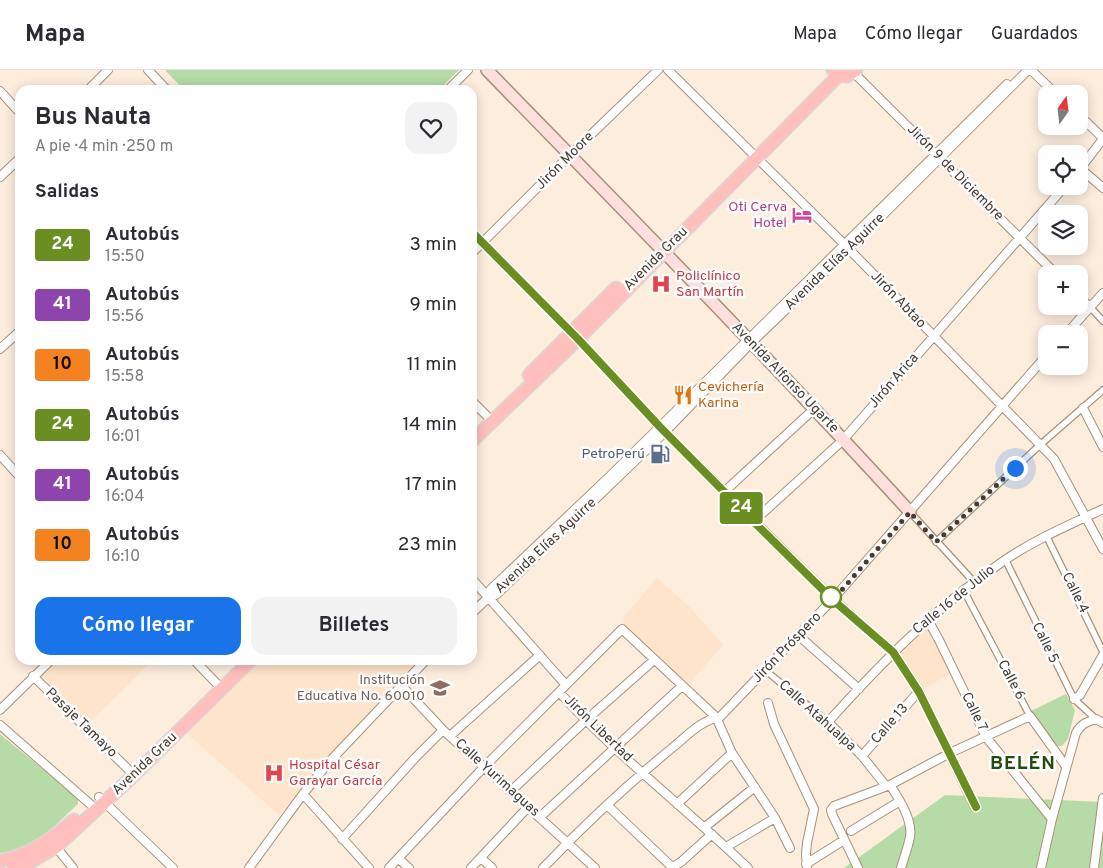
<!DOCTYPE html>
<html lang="es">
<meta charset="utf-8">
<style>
body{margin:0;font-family:Overpass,sans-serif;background:#f2f2f3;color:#2b2b33;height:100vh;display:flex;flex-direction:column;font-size:19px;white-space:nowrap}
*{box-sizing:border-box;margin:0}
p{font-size:16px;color:#7c7c81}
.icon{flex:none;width:28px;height:28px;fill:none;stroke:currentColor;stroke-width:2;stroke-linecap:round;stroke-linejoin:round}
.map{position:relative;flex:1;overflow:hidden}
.drawer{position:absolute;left:15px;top:15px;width:462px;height:580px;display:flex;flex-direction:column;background:#fff;border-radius:15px;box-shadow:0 2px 12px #0003}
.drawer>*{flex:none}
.badge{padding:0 10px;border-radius:4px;font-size:18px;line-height:32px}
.needle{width:32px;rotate:14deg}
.controls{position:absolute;left:1038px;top:15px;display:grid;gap:10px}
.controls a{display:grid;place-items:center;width:50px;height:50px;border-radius:10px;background:#fff;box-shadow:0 2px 12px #0003;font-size:25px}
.you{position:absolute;width:25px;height:25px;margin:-12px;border:4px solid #fff;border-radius:50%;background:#1a73e8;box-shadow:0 0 0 8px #1a73e833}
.map>.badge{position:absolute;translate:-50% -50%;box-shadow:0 0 0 2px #fff}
h2{padding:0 20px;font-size:19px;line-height:45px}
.round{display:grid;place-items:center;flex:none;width:52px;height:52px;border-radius:15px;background:#f2f2f3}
.summary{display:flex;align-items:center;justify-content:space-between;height:85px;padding:0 20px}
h1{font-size:24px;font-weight:700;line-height:38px}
.action{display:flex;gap:10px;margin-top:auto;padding:10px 20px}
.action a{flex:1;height:58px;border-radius:15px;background:#1a73e8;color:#fff;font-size:20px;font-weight:700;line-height:58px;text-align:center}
.action a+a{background:#f2f2f3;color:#2b2b33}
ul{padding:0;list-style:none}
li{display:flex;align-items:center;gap:15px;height:60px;padding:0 20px}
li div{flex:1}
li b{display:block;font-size:19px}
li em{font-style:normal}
li .badge{min-width:55px;font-weight:700;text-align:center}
header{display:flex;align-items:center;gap:30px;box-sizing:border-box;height:70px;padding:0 25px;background:#fff;border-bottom:1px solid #e1e1e2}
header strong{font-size:24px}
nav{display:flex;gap:28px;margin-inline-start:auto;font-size:18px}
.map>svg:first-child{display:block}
</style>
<header>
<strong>Mapa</strong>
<nav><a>Mapa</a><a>Cómo llegar</a><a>Guardados</a></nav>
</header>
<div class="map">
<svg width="1103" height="798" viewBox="0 0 1103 798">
<rect width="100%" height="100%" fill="#fdeddd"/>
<path fill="#fee4ca" d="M657 508 690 537 723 575 688 615 625 559 623 548Z
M927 555 937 572 950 604 921 620 896 583Z
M56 590H153L89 653 40 604Z
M257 590H419L279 745 184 661Z"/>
<path fill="#b6dba6" d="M165 0H459L439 20H184Z
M1066 624 1075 640 1068 669 1062 676H1055L1031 641Z
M0 664 78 728V734C53 757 36 779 0 783Z
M945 725 1103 732V798H844Z"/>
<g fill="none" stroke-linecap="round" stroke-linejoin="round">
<defs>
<path id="pedestrian" d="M1090 237 1103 251
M910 442 974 512
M1046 465 1103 582
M936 472 1041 374 1103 320
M1005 489 1074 629 1096 649
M963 519 1030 646
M765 600 828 652"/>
<path id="minor" d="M148 0 167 20
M668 0 844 174 1054 389 1103 479
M1031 0 1056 24
M854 3 1056 204
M88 20 108 0
M448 20 468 0
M0 21 20 43
M1079 45 1103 68
M1080 98 1103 118
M1079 100 1103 69
M0 107 20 88
M472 162 578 269 660 357 754 451 833 529 893 582 919 621 975 737
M472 183 574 81 658 0
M1079 227 1090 237
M1066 264 1103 223
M0 279 20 261
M472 331 493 352
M1083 338 1103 377
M0 385 20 407
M725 421 814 339
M754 451 843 370 1065 116
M472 509 566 615 559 622C617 686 686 738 748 798
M489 527 496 525 665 362 751 273 849 179 1028 0
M489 527 490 520 610 406 1007 14
M472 543 489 527
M928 550 939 570 986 667 1052 749
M799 566 859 619
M194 590 222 619
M33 606 134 705
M401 615 443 660 595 798
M566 615 622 559 716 647 732 683 775 748 790 778
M1074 629 1080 625 1103 585
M768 633 774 654 814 739 807 773 806 784 807 798
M0 640 51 590
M0 655 97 740
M450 666 540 585
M862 686 919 621
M890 715C899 729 913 750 910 767 908 777 904 788 901 798
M886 716 862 686 828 652C882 592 938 535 1005 490 1036 469 1069 455 1103 439
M511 721 585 651 654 590
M303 724 369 798
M99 727 173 798
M677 734 732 683
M607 735 672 797
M540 747 682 616
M705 757 755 717
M851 761 900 731
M342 769 415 688 443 660
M56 777 73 798
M726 777 775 748
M481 788 492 798
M399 789 409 798
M806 794 844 770
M249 798 303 724 330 691 426 590
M389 798 484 697 559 622
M471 798 528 737
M543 798C584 755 627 715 672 678 687 666 701 650 720 647L833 529 1046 286
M671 798 681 792 712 764
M858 798 832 744 831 740 834 736 890 715 950 683 1030 646 1065 695
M1041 798 1052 749 1076 663C1081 654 1086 652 1096 649L1103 653
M1094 798 1103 728"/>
<path id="secondary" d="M487 0C629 146 772 291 910 442"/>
<path id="primary" d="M833 0 839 5 847 6 856 0
M529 305 616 218
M472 371 578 269 839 5
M0 791C29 786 52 769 74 750
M14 798 32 791 56 777 134 705 251 590"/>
</defs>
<use href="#pedestrian" stroke="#a99078" stroke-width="8"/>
<use href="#minor" stroke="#a99078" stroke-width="10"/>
<use href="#secondary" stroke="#a99078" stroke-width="14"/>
<use href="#primary" stroke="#dad8d6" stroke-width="15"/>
<use href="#pedestrian" stroke="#fff" stroke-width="5.5"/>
<use href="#minor" stroke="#fff" stroke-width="8"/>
<use href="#secondary" stroke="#ffdfde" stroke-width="11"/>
<use href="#primary" stroke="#febfbd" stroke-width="12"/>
</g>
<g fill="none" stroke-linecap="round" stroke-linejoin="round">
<defs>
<path id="line" d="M472 162 578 269 660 357 754 452 833 530 893 582 919 622 976 737"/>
</defs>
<use href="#line" stroke="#fff" stroke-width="11"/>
<use href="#line" stroke="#6b8e23" stroke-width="8"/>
<path stroke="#453b30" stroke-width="5" stroke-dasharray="0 9" d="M831 527 833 530 910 442 936 472 1015 398"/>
</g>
<defs>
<symbol id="hotel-bare" viewBox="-9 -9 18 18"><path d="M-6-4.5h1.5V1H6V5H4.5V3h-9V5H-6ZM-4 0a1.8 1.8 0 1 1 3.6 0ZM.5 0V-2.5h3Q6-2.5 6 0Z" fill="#d1479c" stroke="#fdfdfd" stroke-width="2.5" paint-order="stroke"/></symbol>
<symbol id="hospital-bare" viewBox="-9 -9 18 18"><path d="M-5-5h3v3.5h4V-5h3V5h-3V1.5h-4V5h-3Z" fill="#e0444e" stroke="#fdfdfd" stroke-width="2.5" paint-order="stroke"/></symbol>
<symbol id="restaurant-bare" viewBox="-9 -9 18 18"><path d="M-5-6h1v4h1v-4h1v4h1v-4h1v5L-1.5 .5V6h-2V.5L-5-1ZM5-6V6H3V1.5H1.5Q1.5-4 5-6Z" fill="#e8710a" stroke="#fdfdfd" stroke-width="2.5" paint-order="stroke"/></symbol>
<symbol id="fuel-bare" viewBox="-9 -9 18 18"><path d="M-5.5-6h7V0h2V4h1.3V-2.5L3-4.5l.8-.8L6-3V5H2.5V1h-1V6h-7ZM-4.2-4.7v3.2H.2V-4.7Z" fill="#5c6f8a" stroke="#fdfdfd" stroke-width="2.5" paint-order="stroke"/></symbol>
<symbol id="school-bare" viewBox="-9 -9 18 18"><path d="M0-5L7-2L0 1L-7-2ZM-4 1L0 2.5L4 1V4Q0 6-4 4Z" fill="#8d6e63" stroke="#fdfdfd" stroke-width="2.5" paint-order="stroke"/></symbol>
</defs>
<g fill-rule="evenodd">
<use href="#hotel-bare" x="788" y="131" width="28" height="28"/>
<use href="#hospital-bare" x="647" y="200" width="28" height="28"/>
<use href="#restaurant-bare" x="669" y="311" width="28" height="28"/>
<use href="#fuel-bare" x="646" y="370" width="28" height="28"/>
<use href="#school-bare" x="426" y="604" width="28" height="28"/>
<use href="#hospital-bare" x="260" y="689" width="28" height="28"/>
</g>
<circle fill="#fff" stroke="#6b8e23" stroke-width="2.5" cx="831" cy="527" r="10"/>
<g text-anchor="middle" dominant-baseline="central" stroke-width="5" stroke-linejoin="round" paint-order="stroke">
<g font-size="14" fill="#453b30" stroke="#fdfdfd">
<text transform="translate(565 91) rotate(-45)">Jirón Moore</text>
<text transform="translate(955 103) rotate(45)">Jirón 9 de Diciembre</text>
<text transform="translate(656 189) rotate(-45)">Avenida Grau</text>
<text transform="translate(835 192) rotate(-44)">Avenida Elías Aguirre</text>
<text transform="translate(898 230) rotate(46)">Jirón Abtao</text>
<text transform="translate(785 308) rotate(46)">Avenida Alfonso Ugarte</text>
<text transform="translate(894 311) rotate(-49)">Jirón Arica</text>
<text transform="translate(546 476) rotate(-43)">Avenida Elías Aguirre</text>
<text transform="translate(1075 523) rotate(64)">Calle 4</text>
<text transform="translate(954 530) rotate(-39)">Calle 16 de Julio</text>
<text transform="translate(1045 573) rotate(64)">Calle 5</text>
<text transform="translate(787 578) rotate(-46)">Jirón Próspero</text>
<text transform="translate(1011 610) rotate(62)">Calle 6</text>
<text transform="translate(974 642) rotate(64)">Calle 7</text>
<text transform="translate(817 646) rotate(42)">Calle Atahualpa</text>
<text transform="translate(81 653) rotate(44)">Pasaje Tamayo</text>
<text transform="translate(890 654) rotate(-49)">Calle 13</text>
<text transform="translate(598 659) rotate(44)">Jirón Libertad</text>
<text transform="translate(145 694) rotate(-44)">Avenida Grau</text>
<text transform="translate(497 708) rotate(42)">Calle Yurimaguas</text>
</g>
<g font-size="14" fill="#b23c85" stroke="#fdfdfd" text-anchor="end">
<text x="787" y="137">Oti Cerva<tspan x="787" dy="16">Hotel</tspan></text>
</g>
<g font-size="14" fill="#be3a42" stroke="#fdfdfd" text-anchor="start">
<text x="676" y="206">Policlínico<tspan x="676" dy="16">San Martín</tspan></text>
<text x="289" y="695">Hospital César<tspan x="289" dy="16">Garayar García</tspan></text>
</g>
<g font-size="14" fill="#c56008" stroke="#fdfdfd" text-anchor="start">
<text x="698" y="317">Cevichería<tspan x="698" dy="16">Karina</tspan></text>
</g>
<g font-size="14" fill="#4e5e75" stroke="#fdfdfd" text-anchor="end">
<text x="645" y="384">PetroPerú</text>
</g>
<g font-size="14" fill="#785e54" stroke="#fdfdfd" text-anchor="end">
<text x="425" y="610">Institución<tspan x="425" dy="16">Educativa No. 60010</tspan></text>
</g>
<g font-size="19" font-weight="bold" letter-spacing="1" fill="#234b0d" stroke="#fdfdfd">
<text x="1023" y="694">BELÉN</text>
</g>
</g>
</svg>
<div class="controls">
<a><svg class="needle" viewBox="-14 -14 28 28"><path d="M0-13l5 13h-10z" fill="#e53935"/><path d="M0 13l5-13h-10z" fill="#7c7c81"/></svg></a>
<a><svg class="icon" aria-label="locate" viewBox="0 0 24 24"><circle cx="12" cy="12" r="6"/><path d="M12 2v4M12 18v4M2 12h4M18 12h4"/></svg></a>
<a><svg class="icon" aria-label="layers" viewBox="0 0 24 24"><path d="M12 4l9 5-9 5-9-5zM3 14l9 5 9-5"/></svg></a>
<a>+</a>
<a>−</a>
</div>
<div class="you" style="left:1015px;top:398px"></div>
<b class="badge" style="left:741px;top:438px;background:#6b8e23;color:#fff">24</b>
<section class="drawer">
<div class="summary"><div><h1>Bus Nauta</h1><p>A pie · 4 min · 250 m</p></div><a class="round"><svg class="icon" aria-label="heart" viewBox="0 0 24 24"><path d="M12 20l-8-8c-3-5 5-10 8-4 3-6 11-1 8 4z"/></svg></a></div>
<h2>Salidas</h2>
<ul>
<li><span class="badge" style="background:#6b8e23;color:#fff">24</span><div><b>Autobús</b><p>15:50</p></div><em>3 min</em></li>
<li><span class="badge" style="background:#8e44ad;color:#fff">41</span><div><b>Autobús</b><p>15:56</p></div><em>9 min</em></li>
<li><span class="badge" style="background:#f58220;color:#111">10</span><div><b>Autobús</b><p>15:58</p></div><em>11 min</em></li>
<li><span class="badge" style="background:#6b8e23;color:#fff">24</span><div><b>Autobús</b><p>16:01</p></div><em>14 min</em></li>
<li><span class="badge" style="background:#8e44ad;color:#fff">41</span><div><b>Autobús</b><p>16:04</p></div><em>17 min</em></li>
<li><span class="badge" style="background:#f58220;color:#111">10</span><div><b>Autobús</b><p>16:10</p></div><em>23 min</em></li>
</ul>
<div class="action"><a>Cómo llegar</a><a>Billetes</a></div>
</section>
</div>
